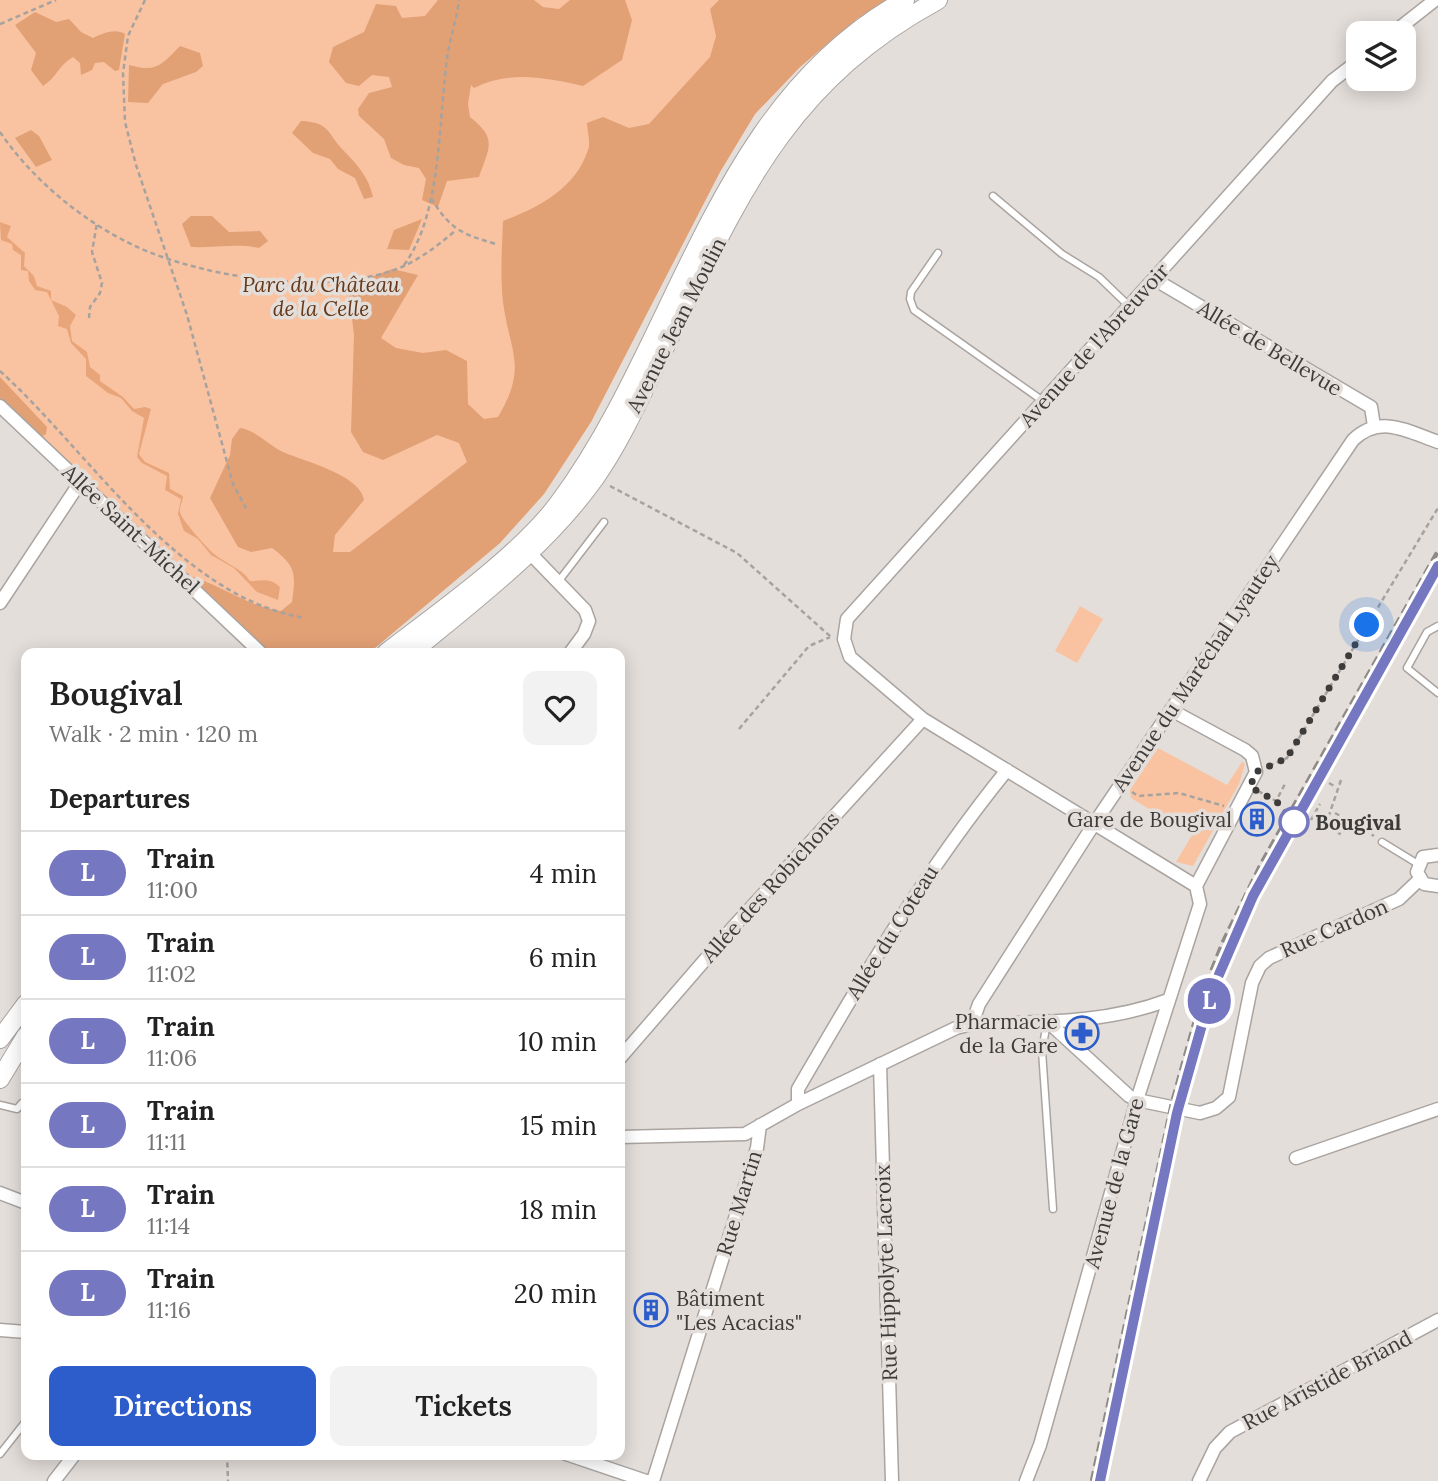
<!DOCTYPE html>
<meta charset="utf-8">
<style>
body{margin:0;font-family:Lora,serif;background:#f2f2f2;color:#222;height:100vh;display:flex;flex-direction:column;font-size:26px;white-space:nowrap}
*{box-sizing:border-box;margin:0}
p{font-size:23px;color:#767676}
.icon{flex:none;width:38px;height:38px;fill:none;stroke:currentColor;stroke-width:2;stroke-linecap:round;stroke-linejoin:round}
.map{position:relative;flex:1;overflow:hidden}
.panel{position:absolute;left:21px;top:648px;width:604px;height:812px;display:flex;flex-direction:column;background:#fff;border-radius:14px;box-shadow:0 4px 18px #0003}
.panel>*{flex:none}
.badge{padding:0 14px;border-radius:23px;font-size:24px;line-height:46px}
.tools{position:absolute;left:1346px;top:21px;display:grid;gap:14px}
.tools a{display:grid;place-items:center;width:70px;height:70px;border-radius:14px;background:#fff;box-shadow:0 4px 18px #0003;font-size:35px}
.you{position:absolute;width:35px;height:35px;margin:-18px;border:5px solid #fff;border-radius:50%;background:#1a73e8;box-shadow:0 0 0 10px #1a73e833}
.map>.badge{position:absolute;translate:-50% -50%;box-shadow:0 0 0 4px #fff}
h2{padding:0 28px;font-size:26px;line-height:63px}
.round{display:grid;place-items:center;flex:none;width:74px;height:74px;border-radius:14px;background:#f2f2f2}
.head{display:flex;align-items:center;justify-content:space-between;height:119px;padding:0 28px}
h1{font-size:33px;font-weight:600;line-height:52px}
.primary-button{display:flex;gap:14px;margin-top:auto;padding:14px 28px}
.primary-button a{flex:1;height:80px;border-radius:14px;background:#2d5dcb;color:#fff;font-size:28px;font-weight:600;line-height:80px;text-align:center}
.primary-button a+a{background:#f2f2f2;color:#222}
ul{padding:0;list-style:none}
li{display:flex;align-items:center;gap:21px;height:84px;padding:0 28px;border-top:2px solid #e0e0e0}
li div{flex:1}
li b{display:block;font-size:26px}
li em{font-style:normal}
li .badge{min-width:77px;font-weight:700;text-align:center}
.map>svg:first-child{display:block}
</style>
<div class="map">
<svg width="1438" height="1481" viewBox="0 0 1438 1481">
<rect width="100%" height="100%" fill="#e4deda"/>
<path fill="#f9c3a1" d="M0 0H891L858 18 800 67 755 114 720 172 591 422 544 494 500 543 369 653H269L0 399Z
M1080 606 1103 619 1077 663 1055 651Z
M1158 748 1227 785 1242 762 1245 764 1239 784 1193 866 1176 862 1192 835 1131 798 1130 790Z"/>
<path fill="#e2a075" d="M438 0H534L543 7 559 9 570 0H625L632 20 622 60 583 86C546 78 509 70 474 88L471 85 468 104 470 117C498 139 489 147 479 177L447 181 438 207 422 200 426 179 419 168 404 165 391 158 384 139 359 116 358 109 369 93 392 87 389 77 372 75 359 86 346 83 329 62 333 47 364 32 376 4 396 6 402 18 425 16Z
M719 0H891L858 18 800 67 755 114 720 172 591 422 544 494 500 543 369 653H269L187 575C220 584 246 606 281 611L292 602C296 573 296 566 272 548L251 552 238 547 210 498 230 455 232 439 240 428C255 430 269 445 283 452 303 461 361 475 364 500L335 535 333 552H350L467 462 459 443 437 435 383 460 363 452 351 432 354 335 348 286 392 269 418 275 381 338 396 348 423 353 446 350 467 361 468 404 484 419 498 417C528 366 510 354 503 302 500 275 502 248 503 221 538 208 576 188 588 150 591 143 587 131 587 123L603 117 629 128 649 124 710 57 716 36 710 9Z
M35 12 56 22 69 19 81 32 93 38C103 33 116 28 125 34L119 70 115 71 104 62 95 63 92 70 81 75 80 63 73 57C59 65 56 78 43 86L31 70 36 53 15 25Z
M180 46 200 53 203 66 196 72 163 84 148 103 128 102 129 65C157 73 161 65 180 46Z
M301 121C331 122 327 134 344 151 358 165 369 178 373 197L364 199 355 178 338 169 330 159 313 153 292 133Z
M31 130 39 136 52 160 36 167 15 138Z
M191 216H212L229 232 260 231 268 241 259 248C237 243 214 248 191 247L182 224Z
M422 219 409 250 387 249 394 230Z
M0 377 47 427 46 434 41 437 0 399Z"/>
<path fill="#e8a57a" d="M0 222 11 226 7 237 25 253 24 266 34 276 37 286 51 291V300L67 307 76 315 70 326 72 341 87 352 90 367 100 375V381L123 397 134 409 145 407 151 409 139 454 145 462 169 473 170 489 183 496C183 501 179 507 180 512 180 518 208 549 214 554 226 564 242 568 250 581 262 581 270 577 280 587L278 600 257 592 234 568 211 555 198 539 184 531 178 514 181 499 165 490 167 476 142 463 137 457 144 418 132 411 121 398 108 393 86 376V359L71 343 67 329 58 326 59 316 47 292 35 290 29 281 28 271 21 270V255L13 250 12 244 1 240Z"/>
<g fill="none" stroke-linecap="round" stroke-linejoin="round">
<defs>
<path id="lane" d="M993 196 1062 254 1099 277 1129 306
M938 253 911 292 910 299 914 310 1043 401
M558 582 604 522
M1438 626 1427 632 1407 668 1438 693
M1382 842 1418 864
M1047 1022 1042 1051 1053 1209
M0 1105 17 1109 22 1103
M0 1454 26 1421"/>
<path id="street" d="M1393 33 1435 0
M1154 279 1371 407 1374 426
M0 406 261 653
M525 548 585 610 589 621 584 634 570 653
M0 603 81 481
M1171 710 1245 750 1252 756 1256 772 1196 886
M1438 855 1423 857 1417 872 1424 884 1438 886
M1196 886 923 719 850 657 844 639 847 619 1332 81 1358 61
M1047 1021 1129 1096 1137 1100 1200 1113 1216 1108 1229 1097 1252 983 1260 966 1269 958 1399 899 1420 879
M972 1024 979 1004 1094 824 1353 440C1380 414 1407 431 1438 442
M620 1058 736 924 923 719
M880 1064 892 1481
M798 1104V1089C863 977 925 871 1007 770
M620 1137 745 1134 798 1104 956 1028 972 1024C1038 1022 1105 1024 1168 1000
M1296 1158 1438 1109
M0 1193 26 1203
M0 1330 26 1332
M566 1454 646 1481
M54 1481 75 1454
M653 1481 757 1148 760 1125
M1026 1481 1040 1445 1137 1100 1200 904 1196 886
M1199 1481 1215 1448 1230 1432 1438 1320"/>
<path id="secondary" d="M386 653C439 612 519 556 558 504 680 340 714 105 905 0
M411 653C476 599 546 547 595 478 620 442 639 400 658 361 735 207 778 87 938 0
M0 1039 26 1004
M0 1079 26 1036"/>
</defs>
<use href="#lane" stroke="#aaa4a1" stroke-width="9"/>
<use href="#street" stroke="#aaa4a1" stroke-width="15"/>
<use href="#secondary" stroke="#aaa4a1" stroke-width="20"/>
<path stroke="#a6a29f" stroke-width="2.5" stroke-dasharray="5 3.5" stroke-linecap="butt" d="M145 0 128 36 123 73 125 122 136 165 187 315 233 484 247 510
M0 24 56 0
M0 132C32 179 81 220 133 245 202 278 332 298 404 266 423 257 440 244 456 230
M431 198C450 229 461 234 496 244
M404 265C443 213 438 116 448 52 451 35 457 18 459 0
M89 318 90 307 100 293 102 283 92 252 97 223
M0 371C89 451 178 597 305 618
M610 486 737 553 831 637
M739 729 809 646 830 637
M1269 766 1287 758 1438 508
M1341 780 1326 824 1343 836
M1329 783 1336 787
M1258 791 1276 801 1285 784
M1132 792 1138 796 1179 793 1224 806
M1335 813 1374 836
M1311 820 1320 804
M227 1454 228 1481"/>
<use href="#lane" stroke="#fff" stroke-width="6"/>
<use href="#street" stroke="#fff" stroke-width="12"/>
<use href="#secondary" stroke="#fff" stroke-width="18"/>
<path stroke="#8d8a87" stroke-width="4.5" stroke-dasharray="10 5" stroke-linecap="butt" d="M1092 1481 1172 1103 1203 992 1223 942 1261 864 1438 551"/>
</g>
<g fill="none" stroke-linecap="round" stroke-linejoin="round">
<defs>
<path id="line" d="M1100 1481 1177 1113 1211 993 1253 896 1438 566"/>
</defs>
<use href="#line" stroke="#fff" stroke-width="16"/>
<use href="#line" stroke="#7577c0" stroke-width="10"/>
<path stroke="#3e3c3b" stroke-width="7" stroke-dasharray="0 12.6" d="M1294 822 1276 801 1250 787 1256 772 1287 758 1367 625"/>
</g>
<defs>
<symbol id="building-ring" viewBox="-11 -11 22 22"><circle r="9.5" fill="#e4deda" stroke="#2d5dcb" stroke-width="1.5"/><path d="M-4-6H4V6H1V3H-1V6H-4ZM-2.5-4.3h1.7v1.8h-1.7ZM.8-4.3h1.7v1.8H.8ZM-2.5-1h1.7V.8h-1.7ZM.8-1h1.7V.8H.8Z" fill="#2d5dcb"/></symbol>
<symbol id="pharmacy-ring" viewBox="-11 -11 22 22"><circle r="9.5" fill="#e4deda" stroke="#2d5dcb" stroke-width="1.5"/><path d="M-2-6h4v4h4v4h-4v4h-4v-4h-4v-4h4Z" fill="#2d5dcb"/></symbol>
</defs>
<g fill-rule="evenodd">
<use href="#building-ring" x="1238" y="800" width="38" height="38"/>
<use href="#pharmacy-ring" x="1063" y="1014" width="38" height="38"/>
<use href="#building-ring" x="632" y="1291" width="38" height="38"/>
</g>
<circle fill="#fff" stroke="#7577c0" stroke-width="3.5" cx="1294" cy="822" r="14"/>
<g text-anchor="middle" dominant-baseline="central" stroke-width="7" stroke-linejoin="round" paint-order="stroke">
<g font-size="21" font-style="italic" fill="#643819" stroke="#e4deda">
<text x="321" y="284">Parc du Château<tspan x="321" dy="24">de la Celle</tspan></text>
</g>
<g font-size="21" fill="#3e3c3b" stroke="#e4deda">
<text transform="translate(676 325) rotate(-63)">Avenue Jean Moulin</text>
<text transform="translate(1094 345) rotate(-48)">Avenue de l'Abreuvoir</text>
<text transform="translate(1270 348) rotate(31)">Allée de Bellevue</text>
<text transform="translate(131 529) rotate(43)">Allée Saint-Michel</text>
<text transform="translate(1195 673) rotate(-56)">Avenue du Maréchal Lyautey</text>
<text transform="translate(770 887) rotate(-48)">Allée des Robichons</text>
<text transform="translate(1334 928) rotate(-24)">Rue Cardon</text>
<text transform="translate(892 932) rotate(-58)">Allée du Coteau</text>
<text transform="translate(1114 1183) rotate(-75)">Avenue de la Gare</text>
<text transform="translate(739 1203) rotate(-73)">Rue Martin</text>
<text transform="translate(886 1273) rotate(-92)">Rue Hippolyte Lacroix</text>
<text transform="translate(1327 1380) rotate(-28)">Rue Aristide Briand</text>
</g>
<g font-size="21" fill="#3e3c3b" stroke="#e4deda" text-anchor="end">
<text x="1232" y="819">Gare de Bougival</text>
<text x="1058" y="1021">Pharmacie<tspan x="1058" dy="24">de la Gare</tspan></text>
<text x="676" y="1298" text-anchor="start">Bâtiment<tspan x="676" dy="24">"Les Acacias"</tspan></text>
</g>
<g font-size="21" font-weight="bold" fill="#3e3c3b" stroke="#e4deda" text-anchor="start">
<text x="1315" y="822">Bougival</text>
</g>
</g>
</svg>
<div class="tools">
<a><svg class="icon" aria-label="layers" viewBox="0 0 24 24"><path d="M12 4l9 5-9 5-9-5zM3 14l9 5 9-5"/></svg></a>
</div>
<div class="you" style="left:1367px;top:625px"></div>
<b class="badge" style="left:1209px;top:1001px;background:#7577c0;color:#fff">L</b>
<section class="panel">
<div class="head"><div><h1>Bougival</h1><p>Walk · 2 min · 120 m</p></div><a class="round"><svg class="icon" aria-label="heart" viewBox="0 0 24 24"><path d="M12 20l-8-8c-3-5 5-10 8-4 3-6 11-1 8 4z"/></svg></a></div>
<h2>Departures</h2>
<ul>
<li><span class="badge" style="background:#7577c0;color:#fff">L</span><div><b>Train</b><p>11:00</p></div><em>4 min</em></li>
<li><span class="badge" style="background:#7577c0;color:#fff">L</span><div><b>Train</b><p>11:02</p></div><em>6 min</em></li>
<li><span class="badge" style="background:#7577c0;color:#fff">L</span><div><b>Train</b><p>11:06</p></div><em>10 min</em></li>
<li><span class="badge" style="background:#7577c0;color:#fff">L</span><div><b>Train</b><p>11:11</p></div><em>15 min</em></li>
<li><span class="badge" style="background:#7577c0;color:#fff">L</span><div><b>Train</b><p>11:14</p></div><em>18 min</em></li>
<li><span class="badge" style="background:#7577c0;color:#fff">L</span><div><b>Train</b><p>11:16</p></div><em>20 min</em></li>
</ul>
<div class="primary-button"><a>Directions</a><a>Tickets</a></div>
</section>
</div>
